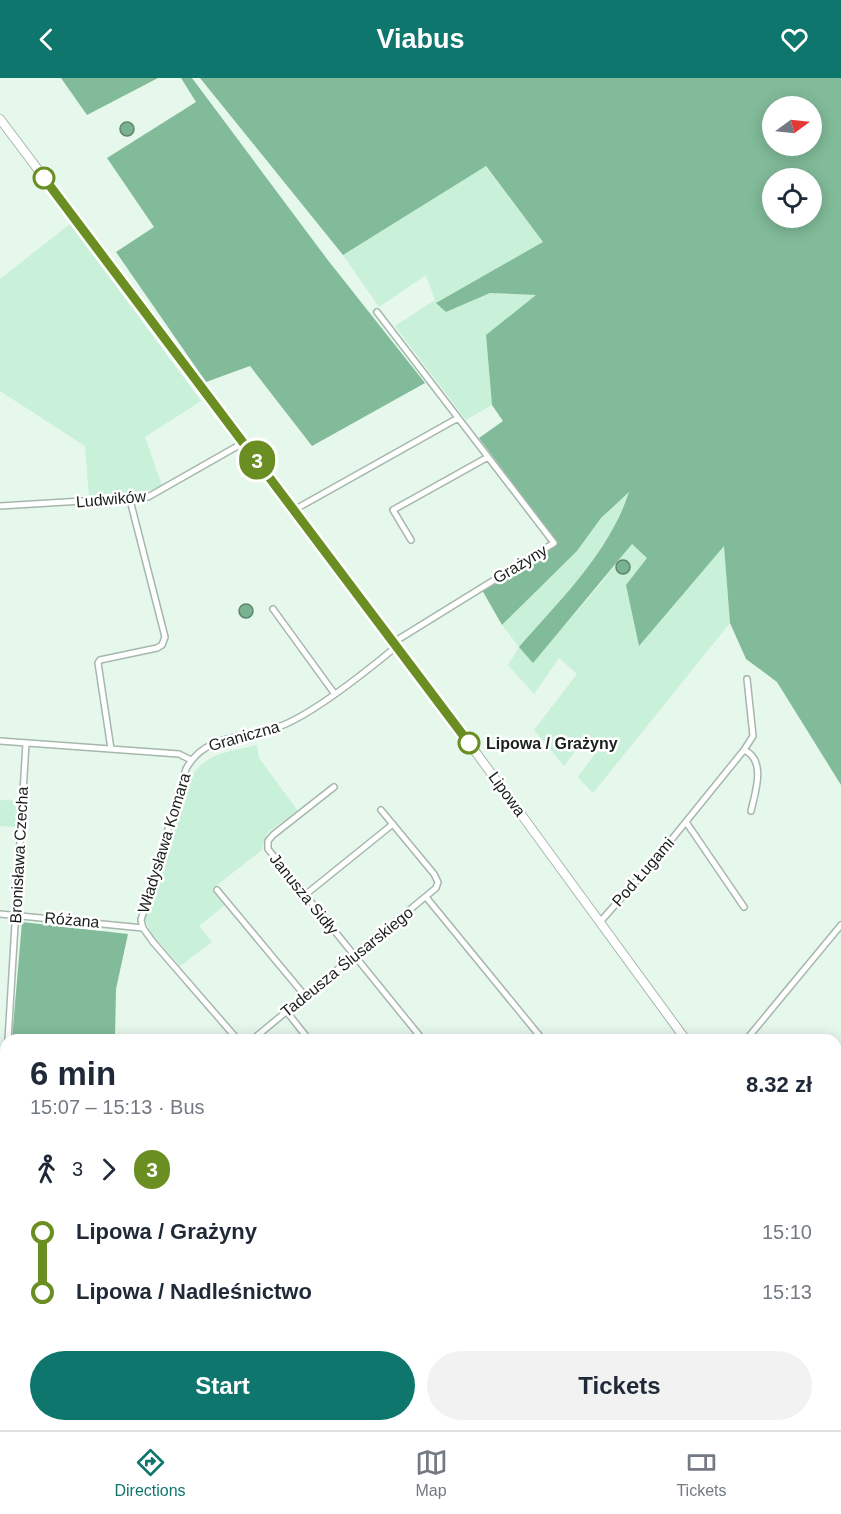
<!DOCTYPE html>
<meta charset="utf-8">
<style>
body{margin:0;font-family:Helvetica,sans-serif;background:#f2f2f3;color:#1f2937;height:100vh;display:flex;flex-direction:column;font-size:22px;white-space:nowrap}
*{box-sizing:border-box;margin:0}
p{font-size:20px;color:#747a83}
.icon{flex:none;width:33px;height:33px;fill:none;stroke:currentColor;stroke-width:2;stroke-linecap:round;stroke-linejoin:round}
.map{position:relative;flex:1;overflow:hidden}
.sheet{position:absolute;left:0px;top:956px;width:842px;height:398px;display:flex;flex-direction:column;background:#fff;border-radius:18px 18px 0 0;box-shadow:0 3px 15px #0003}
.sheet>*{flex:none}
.badge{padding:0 12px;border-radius:20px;font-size:21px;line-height:39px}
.needle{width:39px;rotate:75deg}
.buttons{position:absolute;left:762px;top:18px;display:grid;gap:12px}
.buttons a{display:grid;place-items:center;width:60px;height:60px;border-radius:50%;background:#fff;box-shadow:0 3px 15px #0003;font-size:30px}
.map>.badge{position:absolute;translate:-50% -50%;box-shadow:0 0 0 3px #fff}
.legs{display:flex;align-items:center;gap:9px;height:66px;padding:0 30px;font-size:20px}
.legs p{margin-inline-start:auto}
.overview{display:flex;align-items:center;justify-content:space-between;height:102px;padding:0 30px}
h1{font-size:33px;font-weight:700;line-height:45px}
.cta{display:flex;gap:12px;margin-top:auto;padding:12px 30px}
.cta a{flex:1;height:69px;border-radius:36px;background:#0f766e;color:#fff;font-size:24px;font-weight:700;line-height:69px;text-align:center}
.cta a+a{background:#f2f2f3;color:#1f2937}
ul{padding:0 30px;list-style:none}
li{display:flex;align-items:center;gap:21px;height:60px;font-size:22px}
li i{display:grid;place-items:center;width:9px;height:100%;margin:0 8px;background:currentColor}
li i::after{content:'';width:15px;height:15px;margin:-8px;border:4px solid;border-radius:50%;background:#fff}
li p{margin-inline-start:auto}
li:first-child i{background:linear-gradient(#0000 50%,currentColor 0)}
li:last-child i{background:linear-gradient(currentColor 50%,#0000 0)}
header{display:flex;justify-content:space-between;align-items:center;height:78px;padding:0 30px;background:#0f766e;color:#fff;font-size:27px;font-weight:700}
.tabs{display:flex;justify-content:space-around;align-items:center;height:84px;border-top:2px solid #e0e1e3;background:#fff;font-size:16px;color:#747a83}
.tabs a{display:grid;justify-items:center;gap:3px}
.tabs .current{color:#0f766e}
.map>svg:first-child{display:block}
</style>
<header><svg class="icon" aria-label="back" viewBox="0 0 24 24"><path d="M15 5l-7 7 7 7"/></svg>Viabus<svg class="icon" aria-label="heart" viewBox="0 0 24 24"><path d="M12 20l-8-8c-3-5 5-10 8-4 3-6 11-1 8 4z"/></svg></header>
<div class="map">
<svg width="841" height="1352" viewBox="0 0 841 1352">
<rect width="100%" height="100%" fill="#e6f7ec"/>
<path fill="#c9f0d8" d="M485 88 543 164 446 234 490 215 537 217 486 257 492 327 466 342 395 248 435 222 426 197 379 229 343 177Z
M70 146 201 323 145 359 162 408 138 416 89 418 85 368 0 313V201Z
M630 412 613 451 589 489 520 569 533 584 603 503 632 465 647 480 724 467 730 545 593 715 578 699 594 677 582 664 564 688 534 652 577 596 559 580 534 616 508 587 519 569 502 547 577 473 601 440Z
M257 667 259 680 298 733 268 754 262 772 212 811 225 827 199 848 212 864 180 888 151 855 145 841 186 710C201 674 223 676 257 667Z
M0 722 19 723 17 749 0 748Z
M841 1108V1156L836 1149V1114Z
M836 1265 841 1272V1296L836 1298Z
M142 1347H338L339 1350 330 1352H144Z
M362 1347H397L385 1352H358Z
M604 1347H665L664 1352H606Z"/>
<path fill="#82bb9a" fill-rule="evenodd" d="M61 0H158L87 37Z
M181 0H192L327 181 425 305 312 368 250 288 206 304 116 174 154 149 107 80 196 24Z
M200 0H841V707L777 604 746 581 730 545 724 468 639 568 626 507 647 480 632 466 533 585 519 569C561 521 609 475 629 414L601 440 577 473 502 547 482 512 558 466 479 360 503 343 492 327 486 257 536 217 490 215 446 234 436 225 543 164 486 88 343 177ZM772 28H812V68H772ZM772 100H812V140H772Z
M22 844 128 856 116 911 115 961H12Z
M6 1009V1094L0 1093V1053Z
M0 1264 6 1265V1315L0 1314Z"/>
<path fill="#79b291" stroke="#5c866e" stroke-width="1.5" d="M120 51a7 7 0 1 1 14 0a7 7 0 1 1-14 0Z
M616 489a7 7 0 1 1 14 0a7 7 0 1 1-14 0Z
M239 533a7 7 0 1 1 14 0a7 7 0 1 1-14 0Z"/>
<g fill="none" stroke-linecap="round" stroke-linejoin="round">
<defs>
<path id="minor" d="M377 234 554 465 394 564
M0 428 148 419 243 365
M294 432 458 340
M411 462 393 432 488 379
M273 531 334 615
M0 663 179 676 191 682
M111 671 98 585 100 582 157 570 162 567 165 559 130 422
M744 672 753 658 747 601
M334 709 273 757 268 763V771L423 962
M686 744 744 829
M217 812 306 919
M305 817 393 746
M426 819 543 962
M0 836 143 850
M600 844 659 777 744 672C767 682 755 715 751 733
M287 934 309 962
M8 962 26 665
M238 962 153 864 143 850 141 842 186 691C204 657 242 660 275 650 309 640 368 592 397 568
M252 962 436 810 438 804 434 796 381 732
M746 962 841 847
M0 1026 6 983
M0 1098 6 1099
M136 1347 138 1352
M503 1347 504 1352
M776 1347 778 1352
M811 1347 812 1352
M834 1347 836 1352
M668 1352 669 1347
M676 1352 694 1347"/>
<path id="tertiary" d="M836 1249 841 1248
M421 1352 442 1347"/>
<path id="secondary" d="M0 41 469 665 686 962
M836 1165 841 1173"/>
</defs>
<use href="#minor" stroke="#a6b7ac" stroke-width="8"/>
<use href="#tertiary" stroke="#a6b7ac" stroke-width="10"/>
<use href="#secondary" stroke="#a6b7ac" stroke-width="10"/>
<use href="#minor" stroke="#fff" stroke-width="5"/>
<use href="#tertiary" stroke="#fff" stroke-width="7"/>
<use href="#secondary" stroke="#fff" stroke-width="8"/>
</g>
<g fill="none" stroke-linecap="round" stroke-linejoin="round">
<defs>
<path id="line-1" d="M44 100 469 665"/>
</defs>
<use href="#line-1" stroke="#fff" stroke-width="14"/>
<use href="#line-1" stroke="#6b8e23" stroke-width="9"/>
</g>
<g fill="#fff" stroke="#6b8e23" stroke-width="3">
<circle cx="44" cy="100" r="10"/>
<circle cx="469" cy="665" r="10"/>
</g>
<g text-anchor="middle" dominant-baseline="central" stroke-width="5" stroke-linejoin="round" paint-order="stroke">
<g font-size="16" fill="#1a201c" stroke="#fff">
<text transform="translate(111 421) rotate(-5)">Ludwików</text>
<text transform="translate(520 486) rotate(-31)">Grażyny</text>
<text transform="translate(244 658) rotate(-16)">Graniczna</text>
<text transform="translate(507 716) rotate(54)">Lipowa</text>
<text transform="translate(164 765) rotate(-73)">Władysława Komara</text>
<text transform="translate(19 777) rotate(-87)">Bronisława Czecha</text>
<text transform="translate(643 794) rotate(-49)">Pod Ługami</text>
<text transform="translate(304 816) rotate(51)">Janusza Sidły</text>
<text transform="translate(72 842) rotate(5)">Różana</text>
<text transform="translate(347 884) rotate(-39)">Tadeusza Ślusarskiego</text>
</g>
<g font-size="16" font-weight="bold" fill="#1a201c" stroke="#fff" text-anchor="start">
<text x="486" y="665">Lipowa / Grażyny</text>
</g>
</g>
</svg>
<div class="buttons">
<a><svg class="needle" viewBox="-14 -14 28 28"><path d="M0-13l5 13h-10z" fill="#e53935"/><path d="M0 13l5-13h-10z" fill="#747a83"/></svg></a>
<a><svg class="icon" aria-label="locate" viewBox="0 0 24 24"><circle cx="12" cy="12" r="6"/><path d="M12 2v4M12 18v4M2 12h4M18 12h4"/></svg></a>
</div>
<b class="badge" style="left:257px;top:382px;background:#6b8e23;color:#fff">3</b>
<section class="sheet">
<div class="overview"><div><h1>6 min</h1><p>15:07 – 15:13 · Bus</p></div><b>8.32 zł</b></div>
<div class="legs"><svg class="icon" aria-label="walk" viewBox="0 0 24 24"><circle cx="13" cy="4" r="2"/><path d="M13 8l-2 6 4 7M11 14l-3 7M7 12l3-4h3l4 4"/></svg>3<svg class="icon" aria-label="forward" viewBox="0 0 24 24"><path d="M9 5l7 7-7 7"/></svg><b class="badge" style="background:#6b8e23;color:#fff">3</b></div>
<ul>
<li><i style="color:#6b8e23"></i><b>Lipowa / Grażyny</b><p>15:10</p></li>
<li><i style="color:#6b8e23"></i><b>Lipowa / Nadleśnictwo</b><p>15:13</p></li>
</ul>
<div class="cta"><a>Start</a><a>Tickets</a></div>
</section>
</div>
<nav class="tabs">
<a class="current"><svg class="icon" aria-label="directions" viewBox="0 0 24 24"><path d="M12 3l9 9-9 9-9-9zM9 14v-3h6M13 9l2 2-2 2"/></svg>Directions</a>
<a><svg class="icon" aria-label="map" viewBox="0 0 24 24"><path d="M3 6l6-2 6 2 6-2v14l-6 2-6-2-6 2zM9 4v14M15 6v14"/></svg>Map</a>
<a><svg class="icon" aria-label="tickets" viewBox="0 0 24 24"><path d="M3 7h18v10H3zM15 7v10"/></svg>Tickets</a>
</nav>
